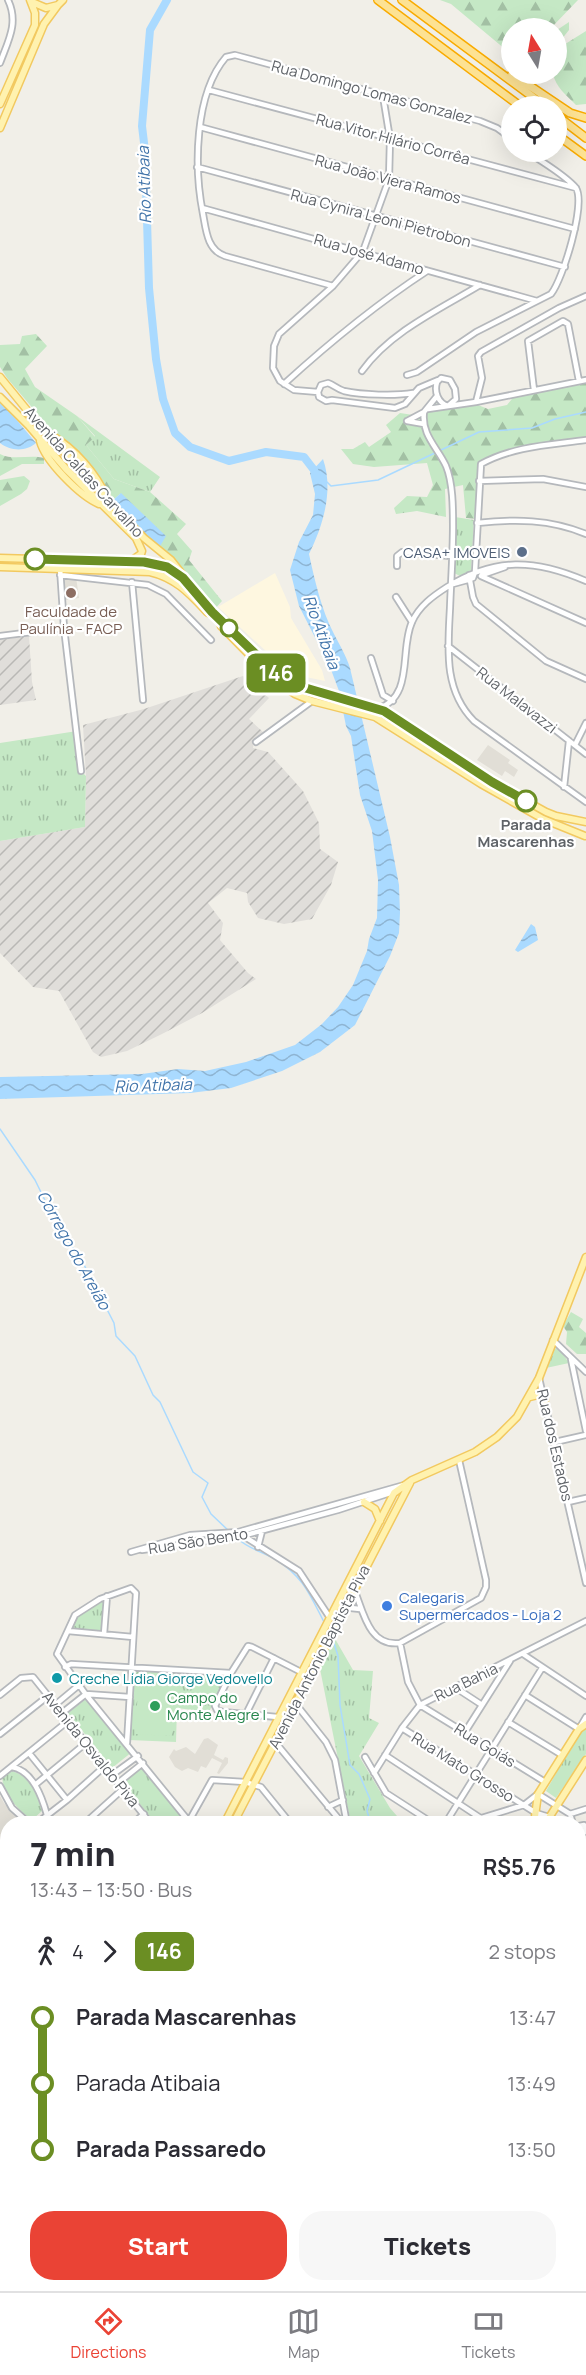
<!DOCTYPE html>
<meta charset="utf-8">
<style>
body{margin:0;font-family:Manrope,sans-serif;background:#f7f7f7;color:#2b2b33;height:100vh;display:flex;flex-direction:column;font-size:22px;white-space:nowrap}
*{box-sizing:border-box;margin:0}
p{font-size:20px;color:#7c7c81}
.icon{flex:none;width:33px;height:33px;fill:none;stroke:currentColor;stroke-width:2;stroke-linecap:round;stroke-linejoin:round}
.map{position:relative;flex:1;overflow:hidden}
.details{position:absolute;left:0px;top:1816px;width:586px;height:476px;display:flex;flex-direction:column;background:#fff;border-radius:24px 24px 0 0;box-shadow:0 6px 24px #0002}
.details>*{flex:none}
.badge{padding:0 12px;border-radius:9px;font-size:21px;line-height:39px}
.needle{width:39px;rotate:349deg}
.buttons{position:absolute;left:501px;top:18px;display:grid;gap:12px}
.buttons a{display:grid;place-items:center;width:66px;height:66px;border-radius:50%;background:#fff;box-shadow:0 6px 24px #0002;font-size:30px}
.map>.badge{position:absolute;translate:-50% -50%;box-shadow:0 0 0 3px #fff}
.legs{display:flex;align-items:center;gap:9px;height:66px;padding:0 30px;font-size:20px}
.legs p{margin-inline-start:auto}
.overview{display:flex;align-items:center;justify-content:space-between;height:102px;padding:0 30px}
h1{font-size:33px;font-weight:800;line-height:45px}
.button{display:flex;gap:12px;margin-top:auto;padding:12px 30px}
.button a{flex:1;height:69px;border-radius:24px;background:#ea4335;color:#fff;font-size:24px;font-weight:800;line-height:69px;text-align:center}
.button a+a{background:#f7f7f7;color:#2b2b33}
ul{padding:0 30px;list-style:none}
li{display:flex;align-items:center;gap:21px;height:66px;font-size:22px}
li i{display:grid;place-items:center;width:9px;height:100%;margin:0 8px;background:currentColor}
li i::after{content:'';width:15px;height:15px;margin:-8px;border:4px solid;border-radius:50%;background:#fff}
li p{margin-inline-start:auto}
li:first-child i{background:linear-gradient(#0000 50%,currentColor 0)}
li:last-child i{background:linear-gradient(currentColor 50%,#0000 0)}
.dock{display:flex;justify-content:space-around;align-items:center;height:84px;border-top:2px solid #e1e1e2;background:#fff;font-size:16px;color:#7c7c81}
.dock a{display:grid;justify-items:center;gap:3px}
.dock .on{color:#ea4335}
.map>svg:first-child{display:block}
</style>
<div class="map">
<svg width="586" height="2291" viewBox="0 0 586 2291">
<defs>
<pattern id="industrial-furrows" width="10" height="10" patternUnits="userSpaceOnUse" patternTransform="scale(1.5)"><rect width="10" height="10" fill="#e0deda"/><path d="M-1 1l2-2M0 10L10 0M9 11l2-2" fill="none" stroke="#b9b8b5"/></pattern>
<pattern id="grass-tufts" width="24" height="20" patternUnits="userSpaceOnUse" patternTransform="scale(1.5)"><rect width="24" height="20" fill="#c5e8c5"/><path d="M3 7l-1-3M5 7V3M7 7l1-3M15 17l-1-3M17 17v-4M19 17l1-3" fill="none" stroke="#a3c0a4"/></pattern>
<pattern id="forest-firs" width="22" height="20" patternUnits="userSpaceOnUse" patternTransform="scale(1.5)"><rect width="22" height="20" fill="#c5e8c5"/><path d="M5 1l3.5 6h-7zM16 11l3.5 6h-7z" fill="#a3c0a4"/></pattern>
<pattern id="water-waves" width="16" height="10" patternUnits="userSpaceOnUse" patternTransform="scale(1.5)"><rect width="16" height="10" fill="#aadaff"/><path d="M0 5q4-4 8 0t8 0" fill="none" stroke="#8eb4d2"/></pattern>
</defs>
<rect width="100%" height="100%" fill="#f1efe8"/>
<path fill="#fef7e0" d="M275 573 290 607 291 618 322 670 325 681 301 676 280 664 218 607Z"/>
<path fill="url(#industrial-furrows)" d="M29 636 32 682 36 700 0 705V640Z
M243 676 269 698 249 719 263 732 254 740 253 748 268 752 303 791 319 823 320 849 338 862 331 885 312 919 284 924 258 918 248 902 247 893 227 888 208 903 223 923 220 940 248 973 256 979 202 1013 162 1034 127 1051 101 1057 93 1052 59 991 33 987 0 953V841L85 827 86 776 83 725 144 709Z"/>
<path fill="#e1ded6" d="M62 577H76L79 598 64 600Z
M488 745 510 760 508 763 518 770 514 777 505 771 502 776 477 760Z
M208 1738 218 1745 214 1755 223 1760 225 1757 228 1758V1763L219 1774 217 1773 222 1763 212 1758 206 1768 201 1766 198 1772 188 1768 182 1771 175 1767 169 1757 174 1749 176 1751 186 1747 195 1754 204 1739Z
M0 1796 4 1803 25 1824H8L7 1841 5 1840 0 1843Z
M7 2032V2102L0 2103V2033Z"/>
<path fill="url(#grass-tufts)" d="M77 416 160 477 150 492 114 479 86 445 95 436Z
M455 517 474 520 471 570 460 576 454 573 453 569Z
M77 731 81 771 86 776 85 827 0 841V743Z
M554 1348 561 1351 569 1363 546 1368Z
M105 1599 103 1632 70 1629 76 1617Z
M334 1637 353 1670 373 1671 369 1718 379 1723 359 1756 390 1808 404 1824H351L320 1669Z
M134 1669 226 1675 209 1712 177 1708 176 1742 129 1740Z
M86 1699 132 1752 112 1768 68 1713Z
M586 1727V1754L556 1798 546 1791 580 1731Z
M143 1767 189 1824H156L123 1783Z
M12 1771C31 1777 38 1792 43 1810L32 1820C18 1809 4 1796 2 1777Z
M579 2276 586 2277V2291H409L410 2284H579Z"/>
<path fill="url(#forest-firs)" d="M440 0H578L551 28H512L511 54 451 4Z
M569 22V30L561 40 562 46 586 31V104L576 105C566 95 556 87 553 74H556L557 30Z
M36 334 47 346 25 369 35 387 77 416 95 437 86 445 114 479 150 492 186 524 177 534 192 551 189 560 222 601 212 612 159 548 120 494 111 502 69 446 47 425 7 378 0 367V345L20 344 22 336Z
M586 381V440L517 450 482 464 478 519 466 518 463 485 445 489 446 517 417 511 396 514 394 508 407 496 427 497 433 485 427 463 374 467 353 464 341 449H353L365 442 369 447 391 432 386 425 400 413 420 416 431 405 436 403 440 407 456 400 468 401 488 409 507 405 516 394Z
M0 454C14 461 30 454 44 458V464H22L0 476Z
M24 476 30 481 27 489 21 494 0 506V480Z
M571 1312 583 1319 579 1327 586 1333V1354H577L566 1344 567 1332 563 1326Z"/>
<path fill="#c5e8c5" d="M139 1676 175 1678 171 1736 135 1734Z
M579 1885 586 1886V2190L579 2189Z"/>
<path fill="url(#water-waves)" d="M0 400 36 443C26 452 10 451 0 443Z
M323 459C334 490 323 526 309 554 315 581 321 609 334 634 340 646 346 655 350 668L390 837 399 885 400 913 399 933 390 956 355 1025 320 1052 282 1071 231 1088 190 1093 0 1099V1077L142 1074 178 1069 205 1071 246 1062 295 1045 322 1024 338 1007 353 985 367 951 369 939 377 918 378 880 372 831 360 795 351 736 346 726 339 691 330 667 299 606 290 570 299 542 313 515 315 494 310 473Z
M121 493 166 536 159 548 111 502Z
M531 924 535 927 538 940 518 952 515 950Z"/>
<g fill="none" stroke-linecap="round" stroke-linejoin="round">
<path stroke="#aadaff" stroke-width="1.5" d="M327 482 331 486 378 480 479 432 532 428 555 419 586 412
M0 1129 35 1180 59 1229 81 1259 114 1323 116 1336 135 1356 153 1395 160 1402 193 1472 208 1483 202 1497 211 1514 230 1532
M238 1539C249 1549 263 1552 275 1559 303 1576 310 1595 324 1622
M332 1637 338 1656 340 1705 350 1765 359 1774 370 1799 367 1811 371 1824"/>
<path stroke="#aadaff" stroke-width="8" d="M167 0 150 30 142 126 145 151 149 288 156 359 163 399 175 433 190 447 229 461 266 452 304 457 314 470 317 478"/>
<defs>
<path id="minor" d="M0 63C8 41 19 23 8 0
M209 90 576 188
M200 127 575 229
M197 167 565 267
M202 208 537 301
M333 286 225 256C207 250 206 230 203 214 194 169 194 94 226 57L235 55 480 121 497 128 512 139
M362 371C390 332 440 309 480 285
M407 375 417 372 476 332 551 294C563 279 586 204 576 188 564 174 543 163 528 152
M441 378 450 380 455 389 456 399 448 406C438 403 434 392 437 382Z
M284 384C329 343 375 305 427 271
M534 390 528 341 563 321 568 324 579 381
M318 392 294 390 280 381 273 368 274 346 279 334 333 286 363 251 389 179 390 139 383 96
M318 392 319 397 326 401 332 400 395 408 405 404 419 388 438 380
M318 392 321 385 328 383C334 385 337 389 344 391 362 395 395 396 413 393
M476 402 482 378 478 356 481 352 559 308 586 296
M428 409 476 402 586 380
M424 412C421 435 438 448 446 466 453 483 453 508 453 526 453 553 451 581 450 608 448 648 443 690 474 721L586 802
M407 421 424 412 437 396
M407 421 424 424
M479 481 543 479 586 487
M477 523C515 519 550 519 586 534
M397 566V556L402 552 451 556
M60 568 64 628 81 771
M60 575 148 585 166 594 211 640
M469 575 473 597 476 604 546 661 586 679
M482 575 505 567
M481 576 586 623
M473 578 475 572 481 464C514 446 550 445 586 440
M132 582 143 700
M453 584 471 579
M396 597 412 622
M0 636 64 628
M448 646 586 754
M371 658 383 695 393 701
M377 709C415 697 399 650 412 622 419 606 433 596 447 587 495 557 535 559 586 581
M256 742 312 701
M575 745 586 723
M564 787 569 741
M553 1340 586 1372
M571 1359 586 1431
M539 1378 586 1583
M555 1442 586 1435
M568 1502 586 1498
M242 1535 299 1571 330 1618
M258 1547 262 1531
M142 1550 242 1536 338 1510 396 1491
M131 1552 190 1535 238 1532 404 1485
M346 1588 356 1594C364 1616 371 1647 400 1643L481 1598 486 1587V1580L459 1460
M337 1604 341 1607 360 1609
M68 1631 133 1637
M104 1634 107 1596
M400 1643 408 1682 420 1705 545 1782
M523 1654 586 1696
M65 1667 71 1664 231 1673
M456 1688 482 1705
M86 1694 130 1697
M0 1695 21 1678 33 1677 151 1824
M525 1695 579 1729 586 1717
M295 1703 326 1742 335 1760 347 1824
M55 1705 79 1685
M62 1713 86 1694
M246 1714 274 1658
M288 1718 223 1712 217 1710 215 1706 231 1673 248 1646 252 1647 301 1672
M508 1722 562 1755
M402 1728 536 1813 549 1817
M465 1732 510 1661
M0 1734 48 1696
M275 1742 343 1824
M127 1743 136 1593 131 1588 100 1599 75 1615 57 1654 87 1696 191 1824
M29 1753 67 1800
M385 1755 482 1819
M365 1757 386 1793 434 1824
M12 1767C33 1771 42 1797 47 1815
M374 1773 402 1728 420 1705 586 1621
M112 1775 138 1756
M0 1776 68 1721
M118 1783 143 1763
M35 1785 86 1743
M0 1786 12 1808 30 1824
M328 1807 343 1800
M570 1814 573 1824
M189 1821 212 1780 245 1782 261 1787 291 1824
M36 1824 67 1800 105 1766
M84 1824 123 1789
M132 1824 144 1814
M445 1824 542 1668
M462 1824 524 1805 538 1794 570 1814 586 1809
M579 1826 584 1825 586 1832
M0 1852 8 1846
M579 1858 586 1856
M0 1891 8 1886
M0 1910 8 1919
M0 1929 8 1924
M0 2030 8 2029
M4 2106 7 2136
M0 2167H8
M0 2197H8
M579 2214 586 2215
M0 2229H8
M166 2284V2291
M260 2284 261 2291
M348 2284V2291
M0 2290 77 2284
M404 2291 405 2284"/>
<path id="major" d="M32 2 46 8 58 5 63 0
M0 104 35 25V13L30 0
M0 128 44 24 58 5
M0 377 40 426 110 503 144 538 171 560 212 612 281 677 304 689 384 711 492 782 546 812 556 816 586 822
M0 397 29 426 66 469 136 538 142 551 141 554 131 561
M51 435C75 449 96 473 107 498
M40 441C45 461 80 496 99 504
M0 558 144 562 167 567 186 581
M0 567 150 572C176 578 190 594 208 613
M221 626 272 678 295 694 312 701 375 717 481 784 543 819 585 836
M530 1397 538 1395 545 1400
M364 1502 375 1509 380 1521
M224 1824 394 1493 412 1480 475 1452 497 1437 517 1417 539 1378 586 1257
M233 1824 410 1483
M534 1824 538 1794 579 1729 586 1724
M545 1824 586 1760
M0 2257 8 2242
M579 2266 586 2267
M0 2274 8 2259
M579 2276 586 2277"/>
<path id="highway" d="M378 0 520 106
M402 0 545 106
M512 74 570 113 586 118
M556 115 586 138
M556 134 586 156"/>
</defs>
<use href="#minor" stroke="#b5b8bc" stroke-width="8"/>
<use href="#major" stroke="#f2c960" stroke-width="9"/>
<use href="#highway" stroke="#f9ab00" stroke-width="10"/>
<use href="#minor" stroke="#fff" stroke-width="4.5"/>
<use href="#major" stroke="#fff2af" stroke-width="6"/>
<use href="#highway" stroke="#fde293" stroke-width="7"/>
</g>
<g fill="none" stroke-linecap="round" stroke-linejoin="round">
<defs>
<path id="line-1" d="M35 559 144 562 167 567 183 578 212 612 271 669 292 684 384 711 492 782 526 801"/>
</defs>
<use href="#line-1" stroke="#fff" stroke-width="14"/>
<use href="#line-1" stroke="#6b8e23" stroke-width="9"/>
</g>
<circle fill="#5c6f8a" stroke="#fff" stroke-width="2" cx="522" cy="552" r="6"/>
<g fill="#fff" stroke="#6b8e23" stroke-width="3">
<circle cx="35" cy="559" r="10"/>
<circle cx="229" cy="628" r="8"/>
<circle cx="526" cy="801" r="10"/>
</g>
<circle fill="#8d6e63" stroke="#fff" stroke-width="2" cx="71" cy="593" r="6"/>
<circle fill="#3f7fe0" stroke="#fff" stroke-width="2" cx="387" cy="1606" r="6"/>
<circle fill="#0f9aa8" stroke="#fff" stroke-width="2" cx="57" cy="1678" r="6"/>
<circle fill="#2e9e5b" stroke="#fff" stroke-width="2" cx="155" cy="1706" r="6"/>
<g text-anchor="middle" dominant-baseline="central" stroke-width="4.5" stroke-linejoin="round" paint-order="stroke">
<g font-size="15" fill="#5f6368" stroke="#fff">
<text transform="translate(372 92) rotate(15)">Rua Domingo Lomas Gonzalez</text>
<text transform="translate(393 139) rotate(15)">Rua Vitor Hilário Corrêa</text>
<text transform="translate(388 179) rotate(15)">Rua João Viera Ramos</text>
<text transform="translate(381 218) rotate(15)">Rua Cynira Leoni Pietrobon</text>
<text transform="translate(369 254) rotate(16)">Rua José Adamo</text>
<text transform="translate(84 472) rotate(48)">Avenida Caldas Carvalho</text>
<text transform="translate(517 700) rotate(38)">Rua Malavazzi</text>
<text transform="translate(555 1445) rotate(77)">Rua dos Estados</text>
<text transform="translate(198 1541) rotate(-9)">Rua São Bento</text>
<text transform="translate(319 1657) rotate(-63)">Avenida Antonio Baptista Piva</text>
<text transform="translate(466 1682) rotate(-26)">Rua Bahia</text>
<text transform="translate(485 1745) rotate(32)">Rua Goiás</text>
<text transform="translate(91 1749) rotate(51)">Avenida Osvaldo Piva</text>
<text transform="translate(463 1767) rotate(32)">Rua Mato Grosso</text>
</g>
<g font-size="15" fill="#4e5e75" stroke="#fff" text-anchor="end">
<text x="510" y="552">CASA+ IMOVEIS</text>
</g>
<g font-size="15" fill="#785e54" stroke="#fff">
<text x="71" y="611">Faculdade de<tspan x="71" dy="17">Paulínia - FACP</tspan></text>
</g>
<g font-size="15" font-weight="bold" fill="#5f6368" stroke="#fff">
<text x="526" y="824">Parada<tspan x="526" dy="17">Mascarenhas</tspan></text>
</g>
<g font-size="15" fill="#366cbe" stroke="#fff" text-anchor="start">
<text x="399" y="1597">Calegaris<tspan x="399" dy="17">Supermercados - Loja 2</tspan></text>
</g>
<g font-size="15" fill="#0d838f" stroke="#fff" text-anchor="start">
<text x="69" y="1678">Creche Lídia Giorge Vedovello</text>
</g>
<g font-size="15" fill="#27864d" stroke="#fff" text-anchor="start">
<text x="167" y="1697">Campo do<tspan x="167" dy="17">Monte Alegre l</tspan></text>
</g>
<g font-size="16" font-style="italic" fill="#4174aa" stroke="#fff">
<text transform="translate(144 185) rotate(-92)">Rio Atibaia</text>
<text transform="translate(322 632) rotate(70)">Rio Atibaia</text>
<text transform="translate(153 1085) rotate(-2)">Rio Atibaia</text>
<text transform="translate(74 1250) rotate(61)">Córrego do Areião</text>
</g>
</g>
</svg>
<div class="buttons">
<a><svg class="needle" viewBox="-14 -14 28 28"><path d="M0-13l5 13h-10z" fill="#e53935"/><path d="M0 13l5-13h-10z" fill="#7c7c81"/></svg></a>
<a><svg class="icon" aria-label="locate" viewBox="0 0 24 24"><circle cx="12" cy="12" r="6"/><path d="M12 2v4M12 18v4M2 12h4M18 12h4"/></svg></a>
</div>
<b class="badge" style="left:276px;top:673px;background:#6b8e23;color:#fff">146</b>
<section class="details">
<div class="overview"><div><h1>7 min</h1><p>13:43 – 13:50 · Bus</p></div><b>R$5.76</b></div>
<div class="legs"><svg class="icon" aria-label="walk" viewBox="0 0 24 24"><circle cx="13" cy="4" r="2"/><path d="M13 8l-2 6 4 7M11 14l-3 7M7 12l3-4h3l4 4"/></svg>4<svg class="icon" aria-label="forward" viewBox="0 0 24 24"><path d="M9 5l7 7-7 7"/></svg><b class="badge" style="background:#6b8e23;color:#fff">146</b><p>2 stops</p></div>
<ul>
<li><i style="color:#6b8e23"></i><b>Parada Mascarenhas</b><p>13:47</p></li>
<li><i style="color:#6b8e23"></i><span>Parada Atibaia</span><p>13:49</p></li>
<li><i style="color:#6b8e23"></i><b>Parada Passaredo</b><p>13:50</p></li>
</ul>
<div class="button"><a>Start</a><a>Tickets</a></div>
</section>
</div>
<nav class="dock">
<a class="on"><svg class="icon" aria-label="directions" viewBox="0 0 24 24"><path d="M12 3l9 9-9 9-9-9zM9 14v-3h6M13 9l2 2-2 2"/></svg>Directions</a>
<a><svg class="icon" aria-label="map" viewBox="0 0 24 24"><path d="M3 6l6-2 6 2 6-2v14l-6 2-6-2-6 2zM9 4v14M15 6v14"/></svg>Map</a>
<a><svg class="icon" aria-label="tickets" viewBox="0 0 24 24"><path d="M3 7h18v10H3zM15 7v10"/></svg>Tickets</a>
</nav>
